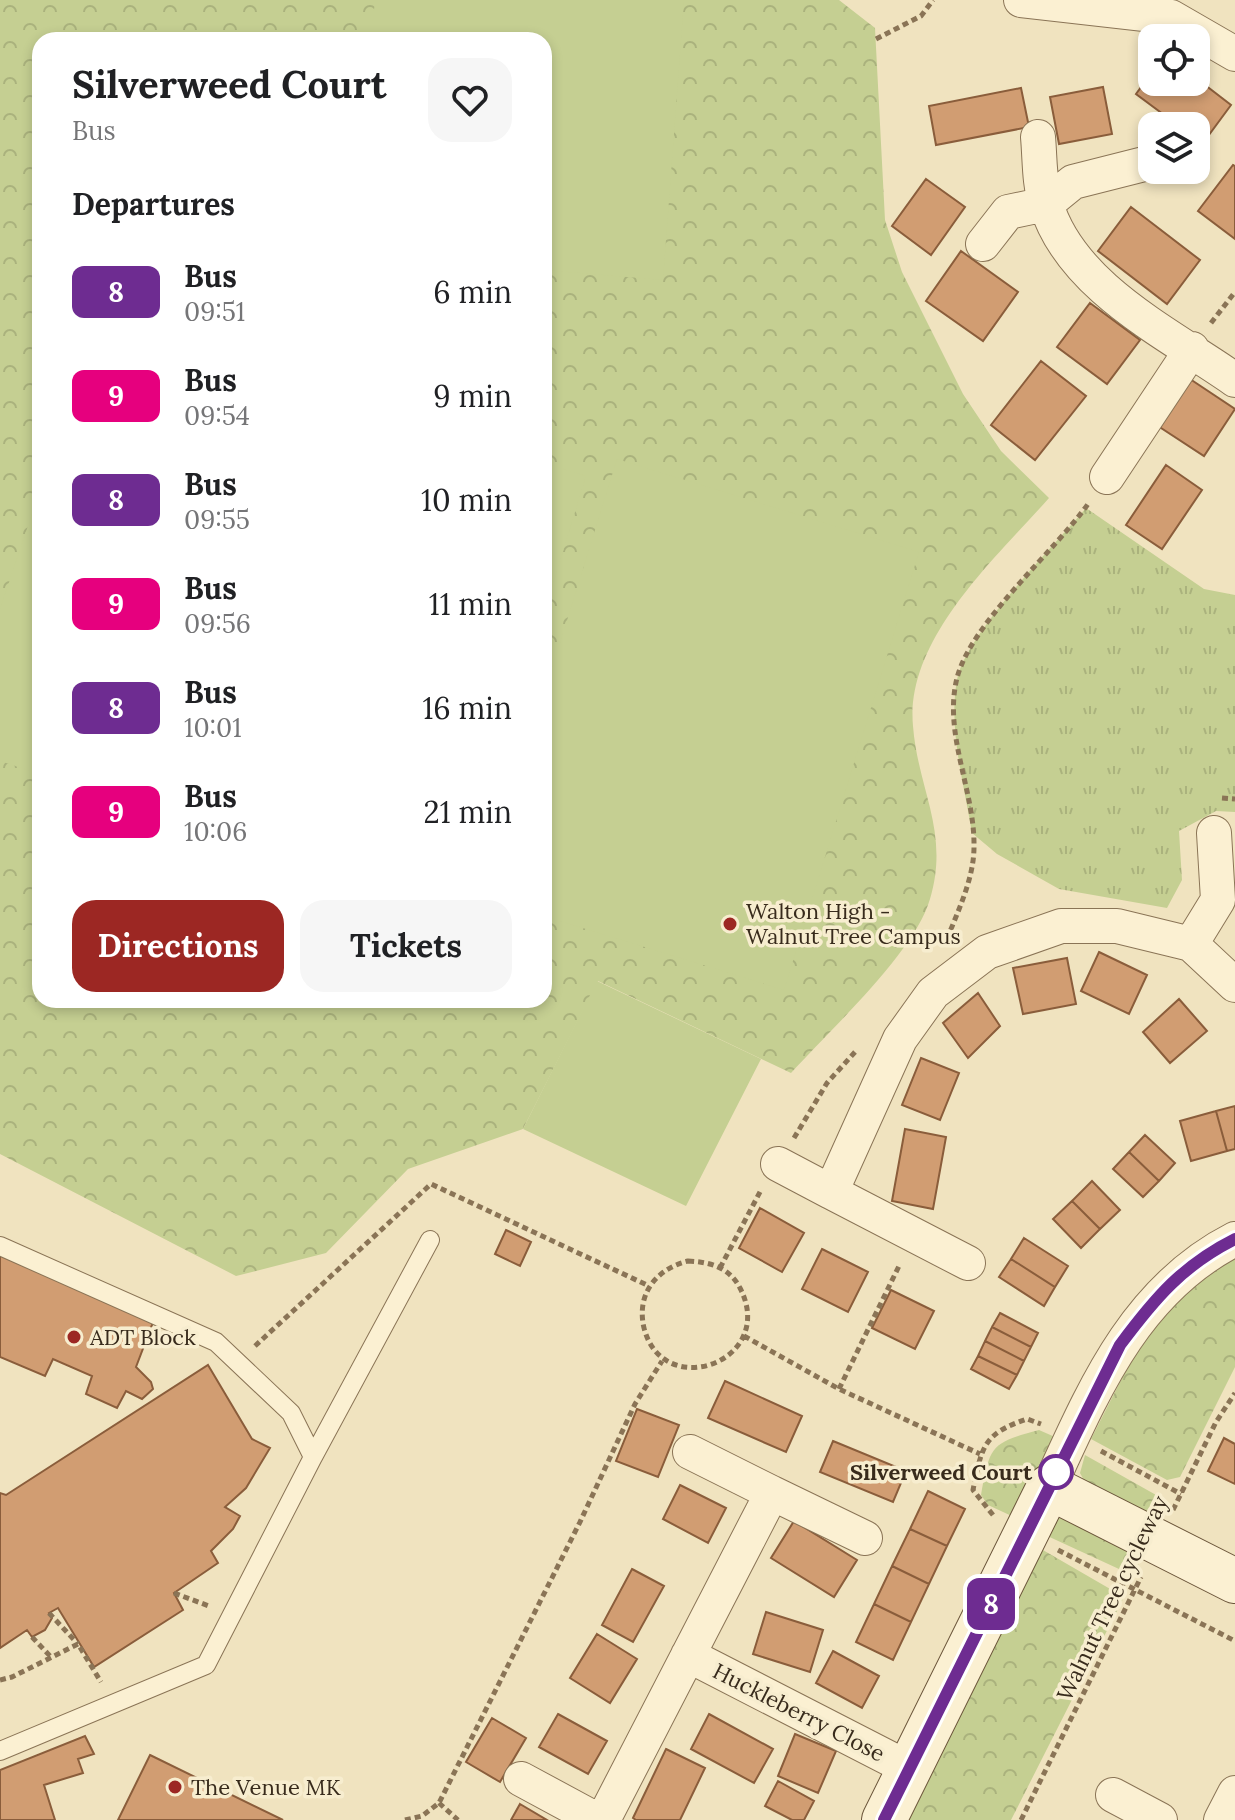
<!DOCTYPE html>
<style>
body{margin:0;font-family:Lora,serif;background:#f6f6f6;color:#202124;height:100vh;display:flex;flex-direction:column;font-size:30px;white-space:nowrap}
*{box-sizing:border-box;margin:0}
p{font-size:26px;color:#757577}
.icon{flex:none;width:44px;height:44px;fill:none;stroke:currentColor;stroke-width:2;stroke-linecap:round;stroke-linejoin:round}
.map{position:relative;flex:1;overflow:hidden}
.sheet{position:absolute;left:32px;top:32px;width:520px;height:976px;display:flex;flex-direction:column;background:#fff;border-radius:24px;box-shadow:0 4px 12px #0003}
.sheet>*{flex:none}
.badge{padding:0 16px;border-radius:12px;font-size:28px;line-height:52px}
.controls{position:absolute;left:1138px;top:24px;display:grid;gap:16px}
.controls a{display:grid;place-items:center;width:72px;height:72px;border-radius:16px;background:#fff;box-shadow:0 4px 12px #0003;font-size:40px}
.map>.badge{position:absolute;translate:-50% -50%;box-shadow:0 0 0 4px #fff}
h2{padding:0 40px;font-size:30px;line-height:72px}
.round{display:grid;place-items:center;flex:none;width:84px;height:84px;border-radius:24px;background:#f6f6f6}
.head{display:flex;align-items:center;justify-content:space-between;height:136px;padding:0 40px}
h1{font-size:38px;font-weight:800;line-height:60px}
.cta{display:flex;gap:16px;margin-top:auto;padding:16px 40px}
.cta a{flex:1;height:92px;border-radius:24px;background:#9c2723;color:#fff;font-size:32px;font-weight:800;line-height:92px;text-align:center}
.cta a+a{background:#f6f6f6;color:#202124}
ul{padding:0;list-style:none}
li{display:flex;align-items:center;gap:24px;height:104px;padding:0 40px}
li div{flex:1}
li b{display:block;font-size:30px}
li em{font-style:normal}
li .badge{min-width:88px;font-weight:700;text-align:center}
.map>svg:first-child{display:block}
</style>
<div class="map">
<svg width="1235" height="1820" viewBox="0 0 1235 1820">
<defs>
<pattern id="grass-tufts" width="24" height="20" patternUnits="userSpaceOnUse" patternTransform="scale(2)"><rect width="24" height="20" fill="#c5cf92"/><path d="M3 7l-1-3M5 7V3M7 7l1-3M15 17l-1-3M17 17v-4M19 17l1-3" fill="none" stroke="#aab27d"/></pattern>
<pattern id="forest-crowns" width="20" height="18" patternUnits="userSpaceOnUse" patternTransform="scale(2)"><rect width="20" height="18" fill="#c5cf92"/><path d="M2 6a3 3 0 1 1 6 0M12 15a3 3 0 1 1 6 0" fill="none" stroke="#aab27d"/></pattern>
</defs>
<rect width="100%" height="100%" fill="#f0e3bf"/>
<path fill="url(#grass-tufts)" d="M1086 508 1204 589 1235 595V812L1216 811 1179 831 1182 880 1167 908 1059 889 997 854 972 833C964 784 948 729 957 680 965 635 1054 546 1086 508Z"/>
<path fill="url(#forest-crowns)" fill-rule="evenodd" d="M0 0H839L875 28 885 220 902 272 963 394 1001 451 1049 498C996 558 905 639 913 726 918 790 950 832 930 899 915 952 830 1030 791 1073L598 981 523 1129 408 1169 326 1253 236 1276 0 1154ZM40 40H544V1000H40Z
M1235 1252V1367L1180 1477 1167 1480 1091 1439 1145 1333 1166 1304Z
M1039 1430 1055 1437 1016 1518 988 1505 981 1495C990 1446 990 1443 1039 1430Z
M1085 1455 1165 1500 1155 1526 1086 1484 1080 1473Z
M1064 1515 1145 1553 1132 1575 1043 1534 1055 1518Z
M1036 1546 1124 1597 1011 1820H899Z"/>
<path fill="#c5cf92" d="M375 0H684L663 280 544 270V40H371Z
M617 459 919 552 784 990 544 916V695Z
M544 463 586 476 544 614Z
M40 490V774L0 761V609Z
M597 981 761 1059 686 1206 523 1129Z"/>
<path fill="#d19d72" stroke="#8a5d3b" stroke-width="2" d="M1152 72V82H1196V78L1231 105 1203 143 1196 139V126H1179L1136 94Z
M1103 87 1112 134 1059 144 1050 97Z
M1021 88 1029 127 936 145 929 106Z
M1233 165 1235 166V239L1198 211Z
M926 179 965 207 931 255 892 226Z
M1131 207 1200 260 1167 304 1098 251Z
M961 251 1018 292 983 341 926 301Z
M1090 303 1140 340 1107 384 1057 347Z
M1041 361 1086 396 1035 460 991 425Z
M1190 379 1235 409 1204 456 1158 426Z
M1166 465 1202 490 1162 549 1126 525Z
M1099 952 1147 975 1129 1014 1081 991Z
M1067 958 1076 1004 1023 1014 1013 968Z
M978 993 1000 1026 968 1058 943 1023Z
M1179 999 1207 1031 1170 1063 1143 1032Z
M921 1058 959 1073 940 1120 902 1105Z
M1235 1106V1149L1227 1151 1216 1111Z
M1216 1111 1227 1151 1191 1161 1180 1121Z
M905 1129 946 1137 933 1209 892 1201Z
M1145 1135 1175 1163 1159 1181 1129 1152Z
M1129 1152 1159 1181 1143 1197 1113 1169Z
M1092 1181 1120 1210 1100 1229 1072 1201Z
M1072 1201 1100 1229 1081 1248 1053 1219Z
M760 1208 804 1233 782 1272 739 1248Z
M506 1230 531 1242 520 1266 495 1254Z
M1024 1238 1068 1266 1055 1287 1011 1259Z
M822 1249 868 1272 848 1312 802 1289Z
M0 1253 155 1317 136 1367 151 1382 153 1389 142 1399 126 1391 117 1408 86 1394 92 1376 53 1359 45 1376 0 1357Z
M1011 1259 1055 1287 1044 1306 999 1277Z
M891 1290 934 1311 915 1349 872 1328Z
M1000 1313 1038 1333 1031 1347 992 1327Z
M992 1327 1031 1347 1024 1361 985 1341Z
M985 1341 1024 1361 1017 1375 978 1356Z
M978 1356 1017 1375 1009 1389 971 1369Z
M208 1365 252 1439 270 1448 246 1488 225 1507 240 1516 233 1529 211 1551 218 1563 174 1593 183 1610 94 1667 58 1608 49 1613 52 1618 45 1630 32 1637 27 1630 0 1648V1493L6 1495Z
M725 1381 802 1416 786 1452 708 1418Z
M637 1409 679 1425 658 1477 616 1461Z
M1224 1438 1235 1444V1484L1208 1471Z
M833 1441 906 1471 893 1502 820 1472Z
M680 1485 726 1508 708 1543 663 1519Z
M928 1491 965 1509 947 1546 910 1529Z
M794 1521 857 1560 834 1597 771 1558Z
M910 1529 947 1546 929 1584 892 1566Z
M892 1566 929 1584 911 1622 874 1604Z
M632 1569 664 1586 633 1642 602 1625Z
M874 1604 911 1622 893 1660 856 1642Z
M766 1612 823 1630 810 1672 753 1654Z
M597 1634 637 1659 610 1703 570 1678Z
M833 1651 879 1676 862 1708 816 1683Z
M558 1714 607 1741 588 1774 539 1747Z
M709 1714 773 1749 754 1783 691 1749Z
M492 1718 526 1738 500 1782 466 1762Z
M795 1734 836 1751 818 1793 778 1776Z
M85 1736 94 1754 78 1759 83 1773 44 1785 55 1820H0V1770Z
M666 1749 705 1768 680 1820H636L633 1818Z
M150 1755 283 1820H118Z
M778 1781 814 1801 804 1820H792L765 1806Z
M520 1804 547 1820H511Z"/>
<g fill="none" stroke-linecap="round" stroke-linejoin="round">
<defs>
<path id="lane" d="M0 1246 216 1342 291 1413 313 1457 206 1665 0 1751
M313 1457 430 1240"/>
<path id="street" d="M1021 0 1171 17 1235 54
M1038 137C1040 159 1039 184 1046 204 1071 287 1168 333 1235 380
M983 244 1008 212 1046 204 1073 182 1152 162
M1107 477 1192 349
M1191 944 1218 900 1214 833
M778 1164 831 1192
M968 1263 831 1192 900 1039 933 993 987 952 1061 926H1117L1191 944 1235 985
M1049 1487C1094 1389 1135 1290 1235 1239
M772 1493 865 1538
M688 1655 910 1769
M521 1779 597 1820
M1113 1795 1160 1820
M603 1820 772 1493 690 1452
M1221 1820 1235 1793"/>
<path id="secondary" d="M884 1820 1049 1487 1235 1581"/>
</defs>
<use href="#lane" stroke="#8a7456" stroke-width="20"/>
<use href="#street" stroke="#8a7456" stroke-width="36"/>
<use href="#secondary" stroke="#6b553a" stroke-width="46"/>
<path stroke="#8a7456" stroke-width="5" stroke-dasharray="6 4" stroke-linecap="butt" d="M876 39 921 16 933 0
M1211 323 1235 292
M1222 798 1235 799
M947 939C958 911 974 878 974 847 975 791 943 734 957 678 971 623 1054 552 1088 504
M794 1138 827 1083 855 1052
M688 1261C710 1262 729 1267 740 1288 778 1361 663 1403 644 1328 636 1294 656 1269 688 1261Z
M720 1268 761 1190
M744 1336 839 1389 980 1454
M255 1346 431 1184 649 1286
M839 1389 900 1264
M1101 1451 1181 1494
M1173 1510 1216 1422 1235 1393
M993 1515 973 1490C982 1446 983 1434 1027 1419L1041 1424
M1058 1550 1235 1641
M174 1593 209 1606
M49 1613 78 1644
M32 1637 51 1657
M0 1680 12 1677 78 1644 101 1682
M439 1803 458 1820
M405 1820 422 1816 439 1803 580 1522 635 1404 662 1361
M1021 1820 1141 1577"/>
<use href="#lane" stroke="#fbf0d2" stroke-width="18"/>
<use href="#street" stroke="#fbf0d2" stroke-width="34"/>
<use href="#secondary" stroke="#fbf0d2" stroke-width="44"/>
</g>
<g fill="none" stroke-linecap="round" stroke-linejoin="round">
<defs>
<path id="line" d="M884 1820 1120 1345C1155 1298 1183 1265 1235 1239"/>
</defs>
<use href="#line" stroke="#fff" stroke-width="18"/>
<use href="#line" stroke="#6e2c91" stroke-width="12"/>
</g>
<g fill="#9c2723" stroke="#f7edcf" stroke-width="3">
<circle cx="730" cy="924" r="8"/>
<circle cx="74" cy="1337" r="8"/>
<circle cx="175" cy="1787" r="8"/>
</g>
<circle fill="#fff" stroke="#6e2c91" stroke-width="4" cx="1056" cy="1472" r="16"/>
<g text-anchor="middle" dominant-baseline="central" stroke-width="7" stroke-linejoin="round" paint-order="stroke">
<g font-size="22" fill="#382b1c" stroke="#f7edcf" text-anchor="start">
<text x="746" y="911">Walton High -<tspan x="746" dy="25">Walnut Tree Campus</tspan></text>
<text x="90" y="1337">ADT Block</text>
<text x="191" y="1787">The Venue MK</text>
</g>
<g font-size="22" font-weight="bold" fill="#382b1c" stroke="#f7edcf" text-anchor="end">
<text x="1032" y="1472">Silverweed Court</text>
</g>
<g font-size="22" fill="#382b1c" stroke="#f7edcf">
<text transform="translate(1112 1598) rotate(-64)">Walnut Tree cycleway</text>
<text transform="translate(799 1712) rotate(27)">Huckleberry Close</text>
</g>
</g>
</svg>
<div class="controls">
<a><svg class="icon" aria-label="locate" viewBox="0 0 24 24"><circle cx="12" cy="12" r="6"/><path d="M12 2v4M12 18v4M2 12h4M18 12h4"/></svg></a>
<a><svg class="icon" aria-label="layers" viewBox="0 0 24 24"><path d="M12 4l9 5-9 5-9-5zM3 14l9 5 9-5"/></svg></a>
</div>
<b class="badge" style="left:991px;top:1604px;background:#6e2c91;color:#fff">8</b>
<section class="sheet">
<div class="head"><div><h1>Silverweed Court</h1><p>Bus</p></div><a class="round"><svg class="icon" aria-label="heart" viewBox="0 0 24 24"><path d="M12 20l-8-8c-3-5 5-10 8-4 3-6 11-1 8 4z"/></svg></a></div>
<h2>Departures</h2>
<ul>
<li><span class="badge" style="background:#6e2c91;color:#fff">8</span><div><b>Bus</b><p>09:51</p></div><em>6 min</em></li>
<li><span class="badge" style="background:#e6007e;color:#fff">9</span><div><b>Bus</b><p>09:54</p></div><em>9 min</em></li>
<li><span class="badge" style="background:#6e2c91;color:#fff">8</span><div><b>Bus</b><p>09:55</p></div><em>10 min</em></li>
<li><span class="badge" style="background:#e6007e;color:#fff">9</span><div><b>Bus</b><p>09:56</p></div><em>11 min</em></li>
<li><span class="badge" style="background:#6e2c91;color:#fff">8</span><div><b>Bus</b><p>10:01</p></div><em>16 min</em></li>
<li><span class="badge" style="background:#e6007e;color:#fff">9</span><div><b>Bus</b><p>10:06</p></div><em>21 min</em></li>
</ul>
<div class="cta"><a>Directions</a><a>Tickets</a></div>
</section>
</div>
